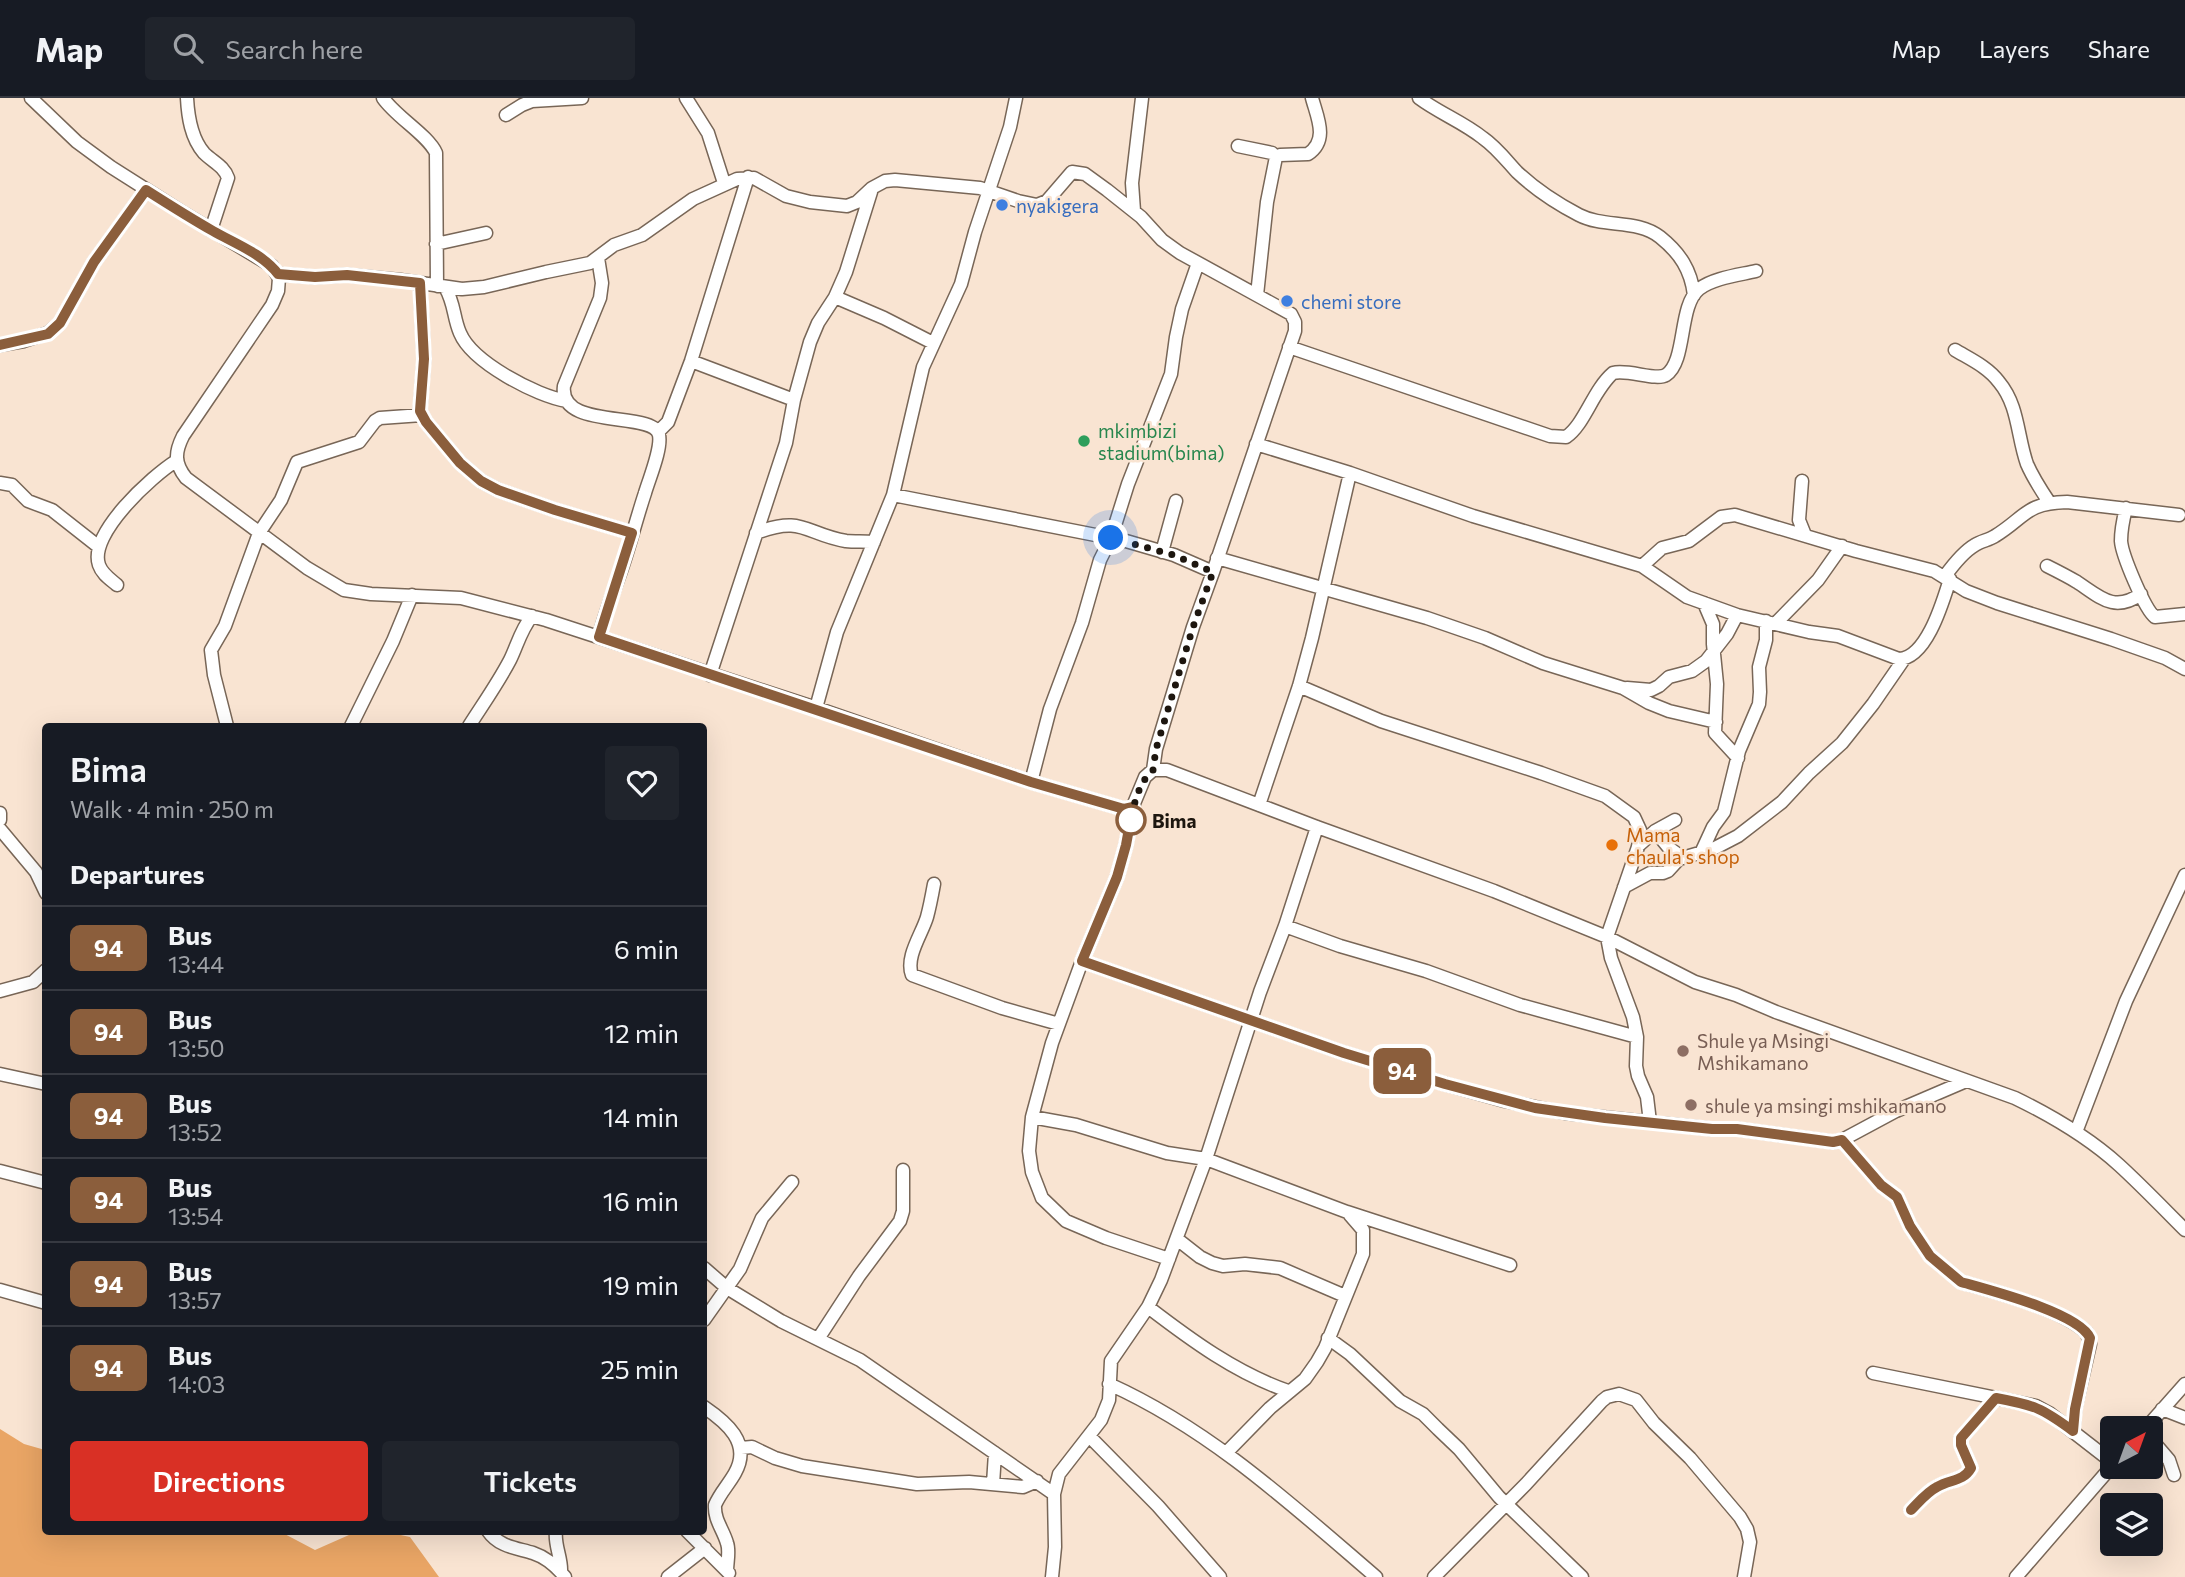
<!DOCTYPE html>
<meta charset="utf-8">
<style>
body{margin:0;font-family:Commissioner,sans-serif;background:#20242c;color:#f1f3f6;height:100vh;display:flex;flex-direction:column;font-size:26px;white-space:nowrap}
*{box-sizing:border-box;margin:0}
p{font-size:23px;color:#9ea1a6}
.icon{flex:none;width:38px;height:38px;fill:none;stroke:currentColor;stroke-width:2;stroke-linecap:round;stroke-linejoin:round}
.map{position:relative;flex:1;overflow:hidden}
.details{position:absolute;left:42px;top:625px;width:665px;height:812px;display:flex;flex-direction:column;background:#171b24;border-radius:7px;box-shadow:0 7px 28px #0002}
.details>*{flex:none}
.badge{padding:0 14px;border-radius:10px;font-size:24px;line-height:46px}
.needle{width:46px;rotate:41deg}
.buttons{position:absolute;left:2100px;top:1318px;display:grid;gap:14px}
.buttons a{display:grid;place-items:center;width:63px;height:63px;border-radius:7px;background:#171b24;box-shadow:0 7px 28px #0002;font-size:35px}
.you{position:absolute;width:35px;height:35px;margin:-18px;border:5px solid #fff;border-radius:50%;background:#1a73e8;box-shadow:0 0 0 10px #1a73e833}
.map>.badge{position:absolute;translate:-50% -50%;box-shadow:0 0 0 4px #fff}
h2{padding:0 28px;font-size:26px;line-height:63px}
.round{display:grid;place-items:center;flex:none;width:74px;height:74px;border-radius:7px;background:#20242c}
.head{display:flex;align-items:center;justify-content:space-between;height:119px;padding:0 28px}
h1{font-size:33px;font-weight:600;line-height:52px}
.action{display:flex;gap:14px;margin-top:auto;padding:14px 28px}
.action a{flex:1;height:80px;border-radius:7px;background:#d93025;color:#fff;font-size:28px;font-weight:600;line-height:80px;text-align:center}
.action a+a{background:#20242c;color:#f1f3f6}
ul{padding:0;list-style:none}
li{display:flex;align-items:center;gap:21px;height:84px;padding:0 28px;border-top:2px solid #363941}
li div{flex:1}
li b{display:block;font-size:26px}
li em{font-style:normal}
li .badge{min-width:77px;font-weight:700;text-align:center}
header{display:flex;align-items:center;gap:42px;box-sizing:border-box;height:98px;padding:0 35px;background:#171b24;border-bottom:2px solid #363941}
header strong{font-size:33px}
nav{display:flex;gap:38px;margin-inline-start:auto;font-size:24px}
.search{width:490px;height:63px;background:#20242c;display:flex;align-items:center;gap:18px;box-sizing:border-box;padding:0 24px;border-radius:7px;color:#9ea1a6;font-size:26px}
.map>svg:first-child{display:block}
</style>
<header>
<strong>Map</strong>
<div class="search"><svg class="icon" aria-label="search" viewBox="0 0 24 24"><circle cx="10" cy="10" r="6"/><path d="M15 15l6 6"/></svg>Search here</div>
<nav><a>Map</a><a>Layers</a><a>Share</a></nav>
</header>
<div class="map">
<svg width="2185" height="1479" viewBox="0 0 2185 1479">
<rect width="100%" height="100%" fill="#f9e4d2"/>
<path fill="#e9a565" d="M0 1331 24 1346 45 1352 46 1433H279L315 1452 358 1433H382L410 1439 439 1479H0Z"/>
<g fill="none" stroke-linecap="round" stroke-linejoin="round">
<defs>
<path id="street" d="M31 0 77 44 111 69 185 116 272 168 279 180 278 193 272 207 183 338C175 354 174 365 186 380L307 470 344 492 371 496 461 500 546 522 816 610 1031 684 1124 711 1133 708 1145 679 1153 672H1167L1317 729 1494 793 1607 839 1695 884 1736 897 1776 914 2015 1000C2052 1018 2088 1039 2119 1067 2142 1088 2163 1110 2185 1132
M187 0C188 19 191 40 204 55 213 64 224 68 228 80L211 132
M383 0C396 19 428 37 436 55L437 188
M686 0 708 35 724 85
M1419 0C1439 15 1463 24 1483 40 1496 49 1506 62 1517 74 1535 91 1556 105 1579 117 1604 130 1637 121 1660 139 1680 155 1691 172 1694 197
M506 17 522 7 532 3 582 0
M1238 48 1272 55 1276 59 1267 104 1257 197
M1276 59 1280 57 1308 56C1329 42 1317 19 1312 0
M1134 113 1132 85 1142 0
M436 146 486 135
M598 160 602 185 600 200 564 288C558 333 654 312 659 337 662 351 649 381 645 395 637 419 631 443 623 467 615 491 605 514 599 539
M278 176 315 179 347 177 400 182 462 191 484 189 546 174 590 165 614 147 642 137 693 101 737 81 754 80 786 98 810 104 847 108 857 104 872 90 885 83 895 82 980 90 1018 103 1037 107 1047 103 1072 74 1085 76 1107 92 1141 119 1162 142 1180 155 1291 216 1295 224V233L1213 474 1193 529 1156 651 1153 672
M420 185 424 261 420 313 426 324 460 365 481 383 498 392 555 412 632 435
M445 189C455 206 453 219 460 235 472 264 536 298 567 303
M835 199 884 220 933 245
M0 247 24 243 48 235 60 225 94 164 146 92
M1289 249 1550 338 1566 339C1585 326 1593 292 1613 275 1628 271 1656 283 1666 277 1687 263 1678 208 1699 191 1713 180 1739 177 1756 173
M1955 252C1970 261 1988 269 1999 284 2019 308 2017 338 2027 366 2033 380 2041 392 2049 404
M691 263 794 302
M658 334 668 324 691 263 748 79
M1256 346 1350 375 1473 418 1642 468 1687 499 1737 517 1809 534 1838 538 1899 561C1927 560 1943 503 1950 481
M1802 383 1799 422 1805 437
M0 385 12 387 28 403 52 412 99 449
M893 397 1126 443 1174 457 1213 474
M2126 410C2123 422 2121 432 2121 443 2122 457 2145 512 2155 519L2185 516
M756 435C803 417 805 436 846 443 855 444 864 443 874 444
M1162 454 1176 403
M1217 460 1427 520 1485 540 1543 565 1623 590 1649 605 1669 613 1716 624
M1642 468 1662 450 1689 443 1721 419 1735 417 1856 453 1934 473 1966 493 1997 505 2111 541 2165 560 2185 571
M2047 468C2057 473 2067 478 2077 484 2100 499 2114 515 2141 496
M1945 478C1953 467 1963 454 1975 447 1981 443 1989 442 1995 438 2026 419 2025 405 2067 404L2179 417
M117 487C110 481 102 476 99 467 88 436 152 378 176 363
M1704 505 1713 526V546L1717 586 1715 635 1738 660
M1776 525 1818 482 1842 448
M710 577 786 345 794 302 810 244 818 225 835 199 846 174 871 94
M1299 588 1381 623 1541 675 1605 698 1634 719 1640 732 1639 746 1607 839 1611 860 1633 919 1637 939 1636 968 1638 978 1647 999 1650 1024
M1627 590 1651 592 1659 588 1669 579 1692 573 1706 563 1727 536 1737 517
M816 610 837 534 893 397 923 269 961 186 975 134 1010 29 1016 0
M227 628 214 577 211 552 225 528 259 435 281 402 297 364 359 344 375 323 380 320 422 317
M351 628 393 543 412 497
M469 628C483 606 498 585 510 562 517 548 521 531 532 518
M1031 684 1050 611 1082 525 1100 462 1111 440 1128 386 1171 276 1176 239 1182 211 1198 165
M1259 707 1299 588 1312 540 1350 375
M1133 708 1126 747 1117 779 1082 863 1052 945 1032 1019 1029 1053 1032 1074 1042 1100 1066 1123 1106 1140 1169 1161
M0 715V722
M0 731 36 774 46 795
M1655 733 1669 750 1683 760
M1638 748 1655 733 1675 722
M1701 755 1713 729 1724 714 1739 653 1759 606 1760 594 1759 569 1766 542V523
M934 786C932 797 930 808 927 819 922 836 905 859 912 877L1002 910 1059 926
M1624 789 1650 775H1663L1668 773 1679 761 1713 751 1738 738 1782 704 1809 675 1842 645 1873 606 1904 561
M1285 828 1340 848 1426 873 1520 907 1637 939
M1082 863 1344 955 1445 986 1505 1003 1565 1015 1712 1031H1737L1833 1044 1842 1042 1896 1013 1966 983
M0 893 33 884 46 872
M0 976 46 986
M1032 1019 1076 1027 1167 1055 1206 1061 1347 1114 1510 1167
M2076 1034 2126 903 2185 777
M1842 1042 1881 1087 1897 1099 1910 1128 1930 1158 1961 1184C1994 1193 2064 1212 2087 1235L2090 1246 2075 1311 2073 1333
M0 1073 46 1085
M1177 1141 1200 1159 1212 1165 1223 1168 1245 1166 1280 1170 1345 1198
M704 1170 727 1190 781 1223 860 1262 1054 1396
M0 1192 46 1205
M1148 1209C1191 1242 1236 1275 1288 1293
M704 1222 740 1171 762 1120 792 1084
M1328 1240 1350 1256 1400 1303 1423 1316 1438 1331 1459 1351 1499 1399 1582 1479
M818 1241 859 1178 900 1123 903 1113V1072
M1873 1275 2036 1308 2049 1315 2112 1364
M1109 1286C1211 1332 1292 1407 1376 1479
M704 1309C726 1324 752 1345 735 1375 729 1386 720 1395 715 1407 714 1422 723 1431 727 1445 730 1453 727 1464 727 1473
M2162 1311 2185 1320
M2146 1330 2185 1286
M1089 1338 1158 1408 1220 1479
M2151 1341 2169 1362 2174 1377
M741 1350 752 1349 775 1360 802 1368 917 1386 969 1384 1023 1389 1037 1383
M1227 1354 1270 1310 1305 1281 1317 1264 1325 1250 1363 1156V1132L1350 1117
M993 1386 995 1355
M1911 1412C1919 1404 1927 1394 1937 1389 1950 1381 1963 1384 1971 1370L1961 1347V1340L1996 1300
M488 1433C499 1449 517 1450 533 1455 545 1459 557 1469 565 1479
M556 1433C554 1447 562 1460 561 1474
M687 1433 729 1475
M668 1479 705 1450
M1052 1479 1055 1449 1054 1396 1059 1376 1101 1322 1109 1302 1111 1263 1148 1209 1161 1182 1206 1061 1260 894 1285 828 1317 729
M1434 1479 1526 1386 1602 1303 1607 1299 1619 1296 1636 1302 1654 1325 1690 1360 1740 1419 1747 1431 1750 1444 1744 1479
M2016 1479 2112 1368"/>
</defs>
<use href="#street" stroke="#786657" stroke-width="15"/>
<use href="#street" stroke="#fff" stroke-width="12"/>
</g>
<g fill="none" stroke-linecap="round" stroke-linejoin="round">
<defs>
<path id="line" d="M0 247 48 236 60 225 94 164 146 92C168 106 190 120 213 133 234 145 263 156 278 176L315 179 347 177 420 185 424 261 420 313 426 324 460 365 481 383 498 392 555 412 632 435 599 539 1031 684 1124 711 1133 709 1126 747 1117 779 1082 863 1344 955 1445 986 1535 1010 1605 1020 1712 1031H1737L1833 1044 1842 1042 1881 1087 1897 1099 1910 1128 1930 1158 1961 1184C1989 1192 2079 1215 2090 1240L2075 1311 2073 1333C2042 1310 2034 1307 1996 1300L1961 1340V1347L1971 1370C1963 1384 1950 1381 1937 1389 1927 1394 1919 1404 1911 1412"/>
</defs>
<use href="#line" stroke="#fff" stroke-width="16"/>
<use href="#line" stroke="#8b5e3c" stroke-width="10"/>
<path stroke="#1d160f" stroke-width="7" stroke-dasharray="0 12.6" d="M1111 440 1174 457 1213 474 1193 529 1156 651 1153 672C1138 685 1133 709 1130 728L1131 722"/>
</g>
<g fill="#3f7fe0" stroke="#f9e4d2" stroke-width="2.5">
<circle cx="1002" cy="107" r="7"/>
<circle cx="1287" cy="203" r="7"/>
</g>
<circle fill="#2e9e5b" stroke="#f9e4d2" stroke-width="2.5" cx="1084" cy="343" r="7"/>
<circle fill="#fff" stroke="#8b5e3c" stroke-width="3.5" cx="1131" cy="722" r="14"/>
<circle fill="#e8710a" stroke="#f9e4d2" stroke-width="2.5" cx="1612" cy="747" r="7"/>
<g fill="#8d6e63" stroke="#f9e4d2" stroke-width="2.5">
<circle cx="1683" cy="953" r="7"/>
<circle cx="1691" cy="1007" r="7"/>
</g>
<g text-anchor="middle" dominant-baseline="central" stroke-width="5" stroke-linejoin="round" paint-order="stroke">
<g font-size="19" fill="#366cbe" stroke="#f9e4d2" text-anchor="start">
<text x="1016" y="107">nyakigera</text>
<text x="1301" y="203">chemi store</text>
</g>
<g font-size="19" fill="#27864d" stroke="#f9e4d2" text-anchor="start">
<text x="1098" y="332">mkimbizi<tspan x="1098" dy="22">stadium(bima)</tspan></text>
</g>
<g font-size="19" font-weight="bold" fill="#1d160f" stroke="#f9e4d2" text-anchor="start">
<text x="1152" y="722">Bima</text>
</g>
<g font-size="19" fill="#c56008" stroke="#f9e4d2" text-anchor="start">
<text x="1626" y="736">Mama<tspan x="1626" dy="22">chaula's shop</tspan></text>
</g>
<g font-size="19" fill="#785e54" stroke="#f9e4d2" text-anchor="start">
<text x="1697" y="942">Shule ya Msingi<tspan x="1697" dy="22">Mshikamano</tspan></text>
<text x="1705" y="1007">shule ya msingi mshikamano</text>
</g>
</g>
</svg>
<div class="buttons">
<a><svg class="needle" viewBox="-14 -14 28 28"><path d="M0-13l5 13h-10z" fill="#e53935"/><path d="M0 13l5-13h-10z" fill="#9ea1a6"/></svg></a>
<a><svg class="icon" aria-label="layers" viewBox="0 0 24 24"><path d="M12 4l9 5-9 5-9-5zM3 14l9 5 9-5"/></svg></a>
</div>
<div class="you" style="left:1111px;top:440px"></div>
<b class="badge" style="left:1402px;top:973px;background:#8b5e3c;color:#fff">94</b>
<section class="details">
<div class="head"><div><h1>Bima</h1><p>Walk · 4 min · 250 m</p></div><a class="round"><svg class="icon" aria-label="heart" viewBox="0 0 24 24"><path d="M12 20l-8-8c-3-5 5-10 8-4 3-6 11-1 8 4z"/></svg></a></div>
<h2>Departures</h2>
<ul>
<li><span class="badge" style="background:#8b5e3c;color:#fff">94</span><div><b>Bus</b><p>13:44</p></div><em>6 min</em></li>
<li><span class="badge" style="background:#8b5e3c;color:#fff">94</span><div><b>Bus</b><p>13:50</p></div><em>12 min</em></li>
<li><span class="badge" style="background:#8b5e3c;color:#fff">94</span><div><b>Bus</b><p>13:52</p></div><em>14 min</em></li>
<li><span class="badge" style="background:#8b5e3c;color:#fff">94</span><div><b>Bus</b><p>13:54</p></div><em>16 min</em></li>
<li><span class="badge" style="background:#8b5e3c;color:#fff">94</span><div><b>Bus</b><p>13:57</p></div><em>19 min</em></li>
<li><span class="badge" style="background:#8b5e3c;color:#fff">94</span><div><b>Bus</b><p>14:03</p></div><em>25 min</em></li>
</ul>
<div class="action"><a>Directions</a><a>Tickets</a></div>
</section>
</div>
